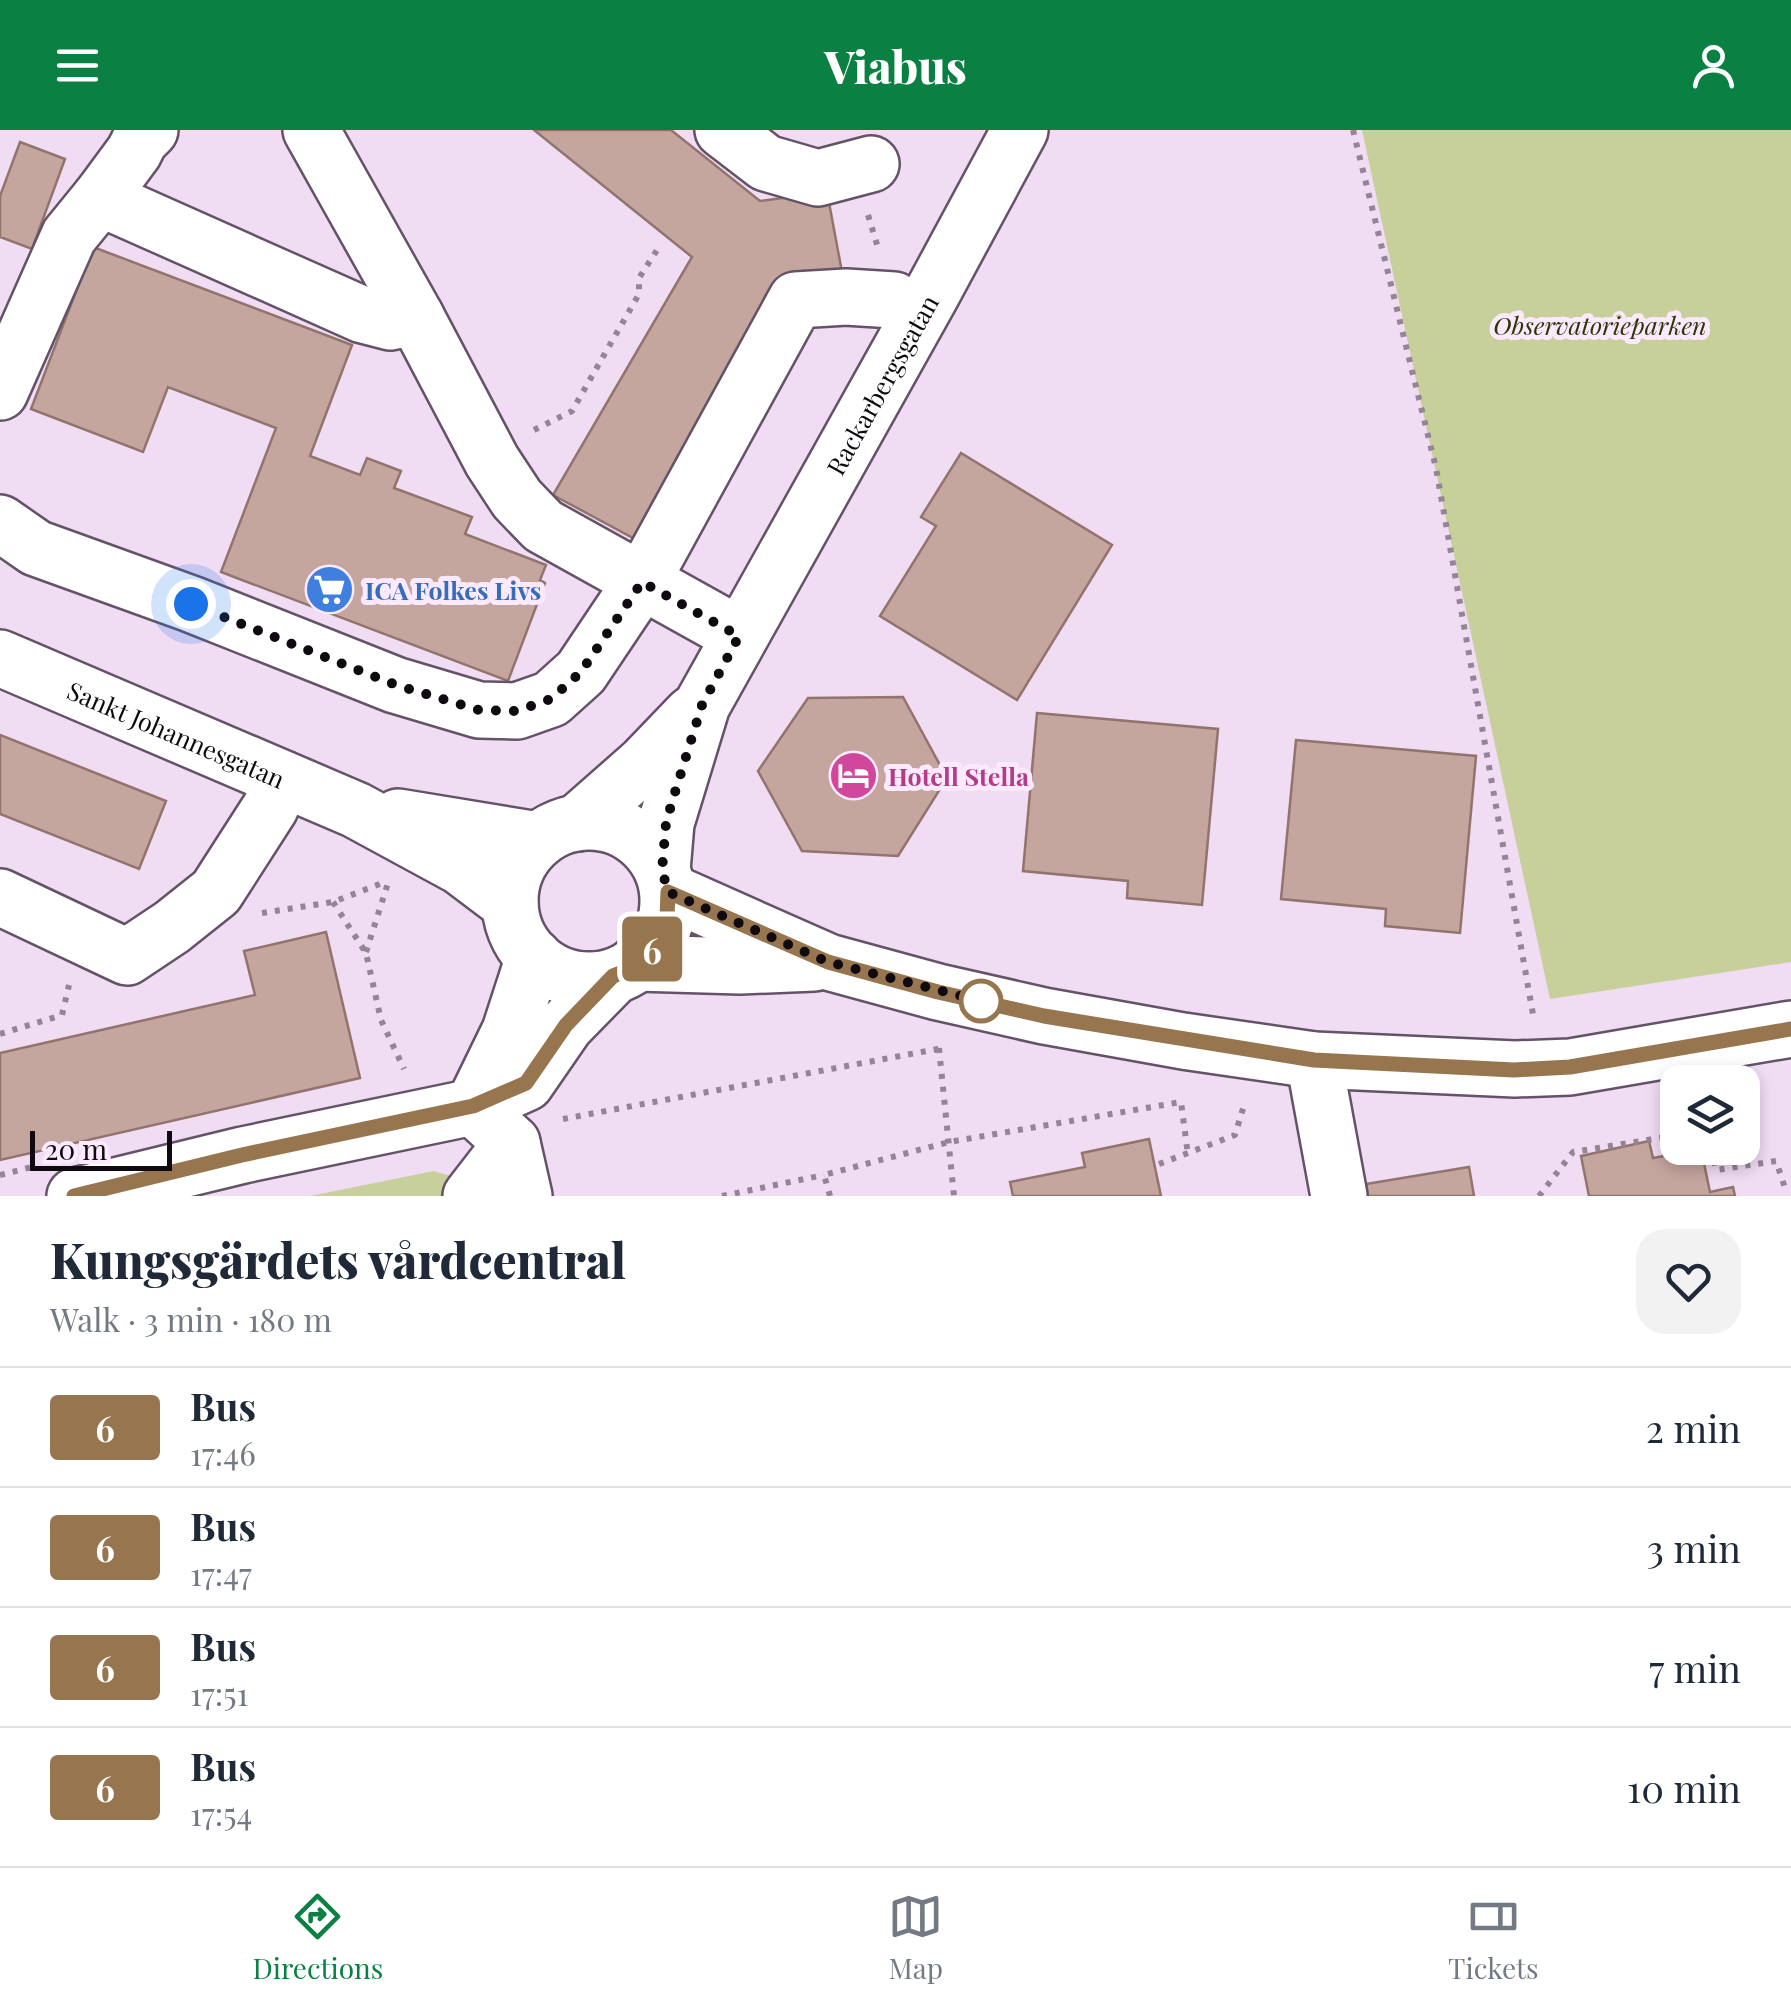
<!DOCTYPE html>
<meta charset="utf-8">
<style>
body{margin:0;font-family:"Playfair Display",serif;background:#f2f2f3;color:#1f2937;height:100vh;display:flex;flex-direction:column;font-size:38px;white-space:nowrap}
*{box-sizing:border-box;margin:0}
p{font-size:32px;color:#747a83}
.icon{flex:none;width:55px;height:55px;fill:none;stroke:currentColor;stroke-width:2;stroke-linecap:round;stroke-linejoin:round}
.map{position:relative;height:1066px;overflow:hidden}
.drawer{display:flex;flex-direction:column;background:#fff;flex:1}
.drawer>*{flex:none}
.badge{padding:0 20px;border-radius:8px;font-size:35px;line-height:65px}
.buttons{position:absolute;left:1660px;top:935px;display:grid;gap:20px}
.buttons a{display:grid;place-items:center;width:100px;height:100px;border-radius:20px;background:#fff;box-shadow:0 5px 15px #0003;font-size:50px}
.scale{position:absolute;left:30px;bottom:25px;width:142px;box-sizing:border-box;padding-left:10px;border:5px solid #0f0910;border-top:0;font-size:28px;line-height:35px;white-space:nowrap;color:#0f0910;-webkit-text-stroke:8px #fbeafd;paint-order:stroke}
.you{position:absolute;width:50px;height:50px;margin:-25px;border:8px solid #fff;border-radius:50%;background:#1a73e8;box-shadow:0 0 0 15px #1a73e833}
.map>.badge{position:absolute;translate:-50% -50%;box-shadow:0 0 0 5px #fff}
.round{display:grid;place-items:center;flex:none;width:105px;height:105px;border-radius:30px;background:#f2f2f3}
.overview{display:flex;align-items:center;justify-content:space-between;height:170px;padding:0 50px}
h1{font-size:48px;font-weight:800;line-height:75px}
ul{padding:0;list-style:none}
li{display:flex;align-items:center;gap:30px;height:120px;padding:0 50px;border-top:2px solid #e0e1e3}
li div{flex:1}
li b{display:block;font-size:38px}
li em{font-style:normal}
li .badge{min-width:110px;font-weight:700;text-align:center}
header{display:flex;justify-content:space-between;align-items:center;height:130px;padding:0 50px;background:#0b8043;color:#fff;font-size:45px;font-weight:800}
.tabs{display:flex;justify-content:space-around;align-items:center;height:140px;border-top:2px solid #e0e1e3;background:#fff;font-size:28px;color:#747a83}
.tabs a{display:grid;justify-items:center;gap:5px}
.tabs .current{color:#0b8043}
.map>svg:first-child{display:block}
</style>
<header><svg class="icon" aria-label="menu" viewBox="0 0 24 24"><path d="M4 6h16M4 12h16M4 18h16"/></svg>Viabus<svg class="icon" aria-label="person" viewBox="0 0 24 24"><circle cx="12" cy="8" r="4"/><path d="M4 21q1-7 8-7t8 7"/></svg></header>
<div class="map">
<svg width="1791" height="1066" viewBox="0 0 1791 1066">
<rect width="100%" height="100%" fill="#f0dcf3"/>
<path fill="#c7d09b" d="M1362 0H1791V832L1550 869Z
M434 1041 477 1054 481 1066H310Z"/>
<path fill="#c5a69f" stroke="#91746d" stroke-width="2.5" d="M534 0H671L760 71 827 62 842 142 775 151 633 408 553 365 692 127Z
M20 12 65 29 32 119 0 107V66Z
M93 117 352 215 310 326 360 345 367 328 401 341 394 358 472 387 465 404 546 435 540 450 545 453 508 551 221 442 276 298 168 257 143 322 31 279Z
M961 323 1112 415 1017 570 880 486 936 396 921 387Z
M903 567 947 648 898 726 802 721 758 641 808 568Z
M1037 583 1218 599 1202 775 1127 768 1128 751 1023 741Z
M0 605 166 671 139 739 0 684Z
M1296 610 1476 626 1460 803 1385 796 1386 779 1281 769Z
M326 802 360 948 0 1030V923L255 865 244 821Z
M1149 1009 1161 1066H1013L1010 1052 1085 1037 1082 1023Z
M1649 1011 1653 1028 1701 1019 1710 1062 1733 1057 1735 1066H1589L1581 1026Z
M1469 1037 1474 1066H1368L1366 1054Z"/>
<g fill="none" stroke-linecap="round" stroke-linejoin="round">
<defs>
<g id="minor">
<path d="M150 0 140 10 134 22 100 68 363 185 390 192 416 187"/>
<path d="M311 0 416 187 492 331 517 369 543 396 739 505"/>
<path d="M723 0 766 33 818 48 871 34"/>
<path d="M0 262 69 106 100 68"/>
<path d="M0 393 36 418 191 474 395 555 479 580 517 581 551 569 581 542 642 451 796 170 846 167 894 170 919 186"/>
<path id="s1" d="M0 528 356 680 461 737 510 774"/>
<path d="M398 687 538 710"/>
<circle cx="589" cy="771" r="79"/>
<path d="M577 693 644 634 692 584"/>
<path id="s2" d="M662 740 666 693 702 575 931 165 1020 0"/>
<path d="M668 761 828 832 938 862 1044 886 1183 911 1314 930 1515 939 1570 937 1791 899"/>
<path d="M0 767 127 827 172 797 216 762 270 678 283 649"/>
<path d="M637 833 740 836 814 833"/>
<path d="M1314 930 1339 1066"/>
<path d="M473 977 510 901 534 827"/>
<path d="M473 977 512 1013 524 1066"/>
<path d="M75 1066 243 1025 473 977 526 953 566 895 613 847"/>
<path d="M471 1066 512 1013"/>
</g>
</defs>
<use href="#minor" stroke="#645367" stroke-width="60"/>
<path stroke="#948596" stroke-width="6" stroke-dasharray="5 8" stroke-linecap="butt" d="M1353 0 1436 338 1534 890
M868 85 879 121
M534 300 572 281 639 164V148L659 117
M333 772 366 823 381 890 404 939
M262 783 333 772 385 752
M366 822 388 753
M0 904 62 885 69 855
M939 918 954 1066
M563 989 943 918
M1712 1018 1716 1040 1776 1031 1786 1061
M1159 1034 1235 1005 1245 972
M0 1045 36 1036
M722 1066 824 1045
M830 1066 824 1045 949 1012 1181 972 1188 1025
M1539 1066 1573 1022 1678 1005"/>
<use href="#minor" stroke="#fff" stroke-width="55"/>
</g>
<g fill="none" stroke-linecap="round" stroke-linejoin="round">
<defs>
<path id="line" d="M74 1066 242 1025 473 976 526 953 566 895 613 846 628 840 650 822 658 810 667 788 668 762 828 832 938 862 1044 886 1314 930 1514 940 1570 937 1791 899"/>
</defs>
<use href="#line" stroke="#fff" stroke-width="22"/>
<use href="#line" stroke="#97764f" stroke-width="15"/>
<path stroke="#0f0910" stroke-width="10" stroke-dasharray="0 18" d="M191 474 396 555 479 580 517 581 551 569 581 542 642 452 739 506 702 575 672 672 666 693 662 740 668 762 828 832 981 871"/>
</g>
<defs>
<symbol id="supermarket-disc" viewBox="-11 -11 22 22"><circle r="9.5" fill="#3f7fe0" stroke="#fbeafd"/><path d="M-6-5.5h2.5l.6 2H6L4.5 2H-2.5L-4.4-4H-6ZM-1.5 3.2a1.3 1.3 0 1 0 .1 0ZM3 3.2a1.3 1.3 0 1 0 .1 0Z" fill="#fff"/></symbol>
<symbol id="hotel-disc" viewBox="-11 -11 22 22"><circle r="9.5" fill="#d1479c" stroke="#fbeafd"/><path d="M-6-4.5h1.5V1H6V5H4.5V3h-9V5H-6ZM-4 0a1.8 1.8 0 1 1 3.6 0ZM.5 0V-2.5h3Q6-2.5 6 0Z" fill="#fff"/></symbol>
</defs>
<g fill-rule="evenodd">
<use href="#supermarket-disc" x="302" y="432" width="55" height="55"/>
<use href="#hotel-disc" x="826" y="618" width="55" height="55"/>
</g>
<circle fill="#fff" stroke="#97764f" stroke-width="5" cx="981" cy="871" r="20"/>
<g text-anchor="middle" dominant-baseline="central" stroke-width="10" stroke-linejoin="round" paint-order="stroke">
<g font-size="25" font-style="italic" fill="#303506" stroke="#fbeafd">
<text x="1600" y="194">Observatorieparken</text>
</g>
<g font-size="25" fill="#0f0910" stroke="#fbeafd">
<text stroke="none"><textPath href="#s2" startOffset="538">Rackarbergsgatan</textPath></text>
<text stroke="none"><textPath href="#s1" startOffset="192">Sankt Johannesgatan</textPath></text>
</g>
<g font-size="25" font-weight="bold" fill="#366cbe" stroke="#fbeafd" text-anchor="start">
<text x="365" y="459">ICA Folkes Livs</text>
</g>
<g font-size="25" font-weight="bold" fill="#b23c85" stroke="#fbeafd" text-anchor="start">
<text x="888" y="645">Hotell Stella</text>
</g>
</g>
</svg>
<div class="buttons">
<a><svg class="icon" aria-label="layers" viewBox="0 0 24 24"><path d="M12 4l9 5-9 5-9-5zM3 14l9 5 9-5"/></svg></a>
</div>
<div class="scale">20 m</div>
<div class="you" style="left:191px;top:474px"></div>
<b class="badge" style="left:652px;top:819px;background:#97764f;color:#fff">6</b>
</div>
<section class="drawer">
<div class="overview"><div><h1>Kungsgärdets vårdcentral</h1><p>Walk · 3 min · 180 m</p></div><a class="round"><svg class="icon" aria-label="heart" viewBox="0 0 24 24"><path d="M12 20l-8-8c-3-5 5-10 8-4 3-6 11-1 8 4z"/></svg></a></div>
<ul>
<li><span class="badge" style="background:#97764f;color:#fff">6</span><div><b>Bus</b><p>17:46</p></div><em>2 min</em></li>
<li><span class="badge" style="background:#97764f;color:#fff">6</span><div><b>Bus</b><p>17:47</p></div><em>3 min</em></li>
<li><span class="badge" style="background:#97764f;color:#fff">6</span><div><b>Bus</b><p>17:51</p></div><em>7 min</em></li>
<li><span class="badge" style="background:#97764f;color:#fff">6</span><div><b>Bus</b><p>17:54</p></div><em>10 min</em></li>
</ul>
</section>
<nav class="tabs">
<a class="current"><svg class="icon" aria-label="directions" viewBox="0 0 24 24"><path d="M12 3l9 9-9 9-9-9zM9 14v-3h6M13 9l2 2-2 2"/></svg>Directions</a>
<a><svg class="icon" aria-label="map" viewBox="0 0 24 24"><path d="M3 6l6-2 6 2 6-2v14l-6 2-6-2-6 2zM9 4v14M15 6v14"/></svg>Map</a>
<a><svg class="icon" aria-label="tickets" viewBox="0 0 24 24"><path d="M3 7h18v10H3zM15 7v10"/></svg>Tickets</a>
</nav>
